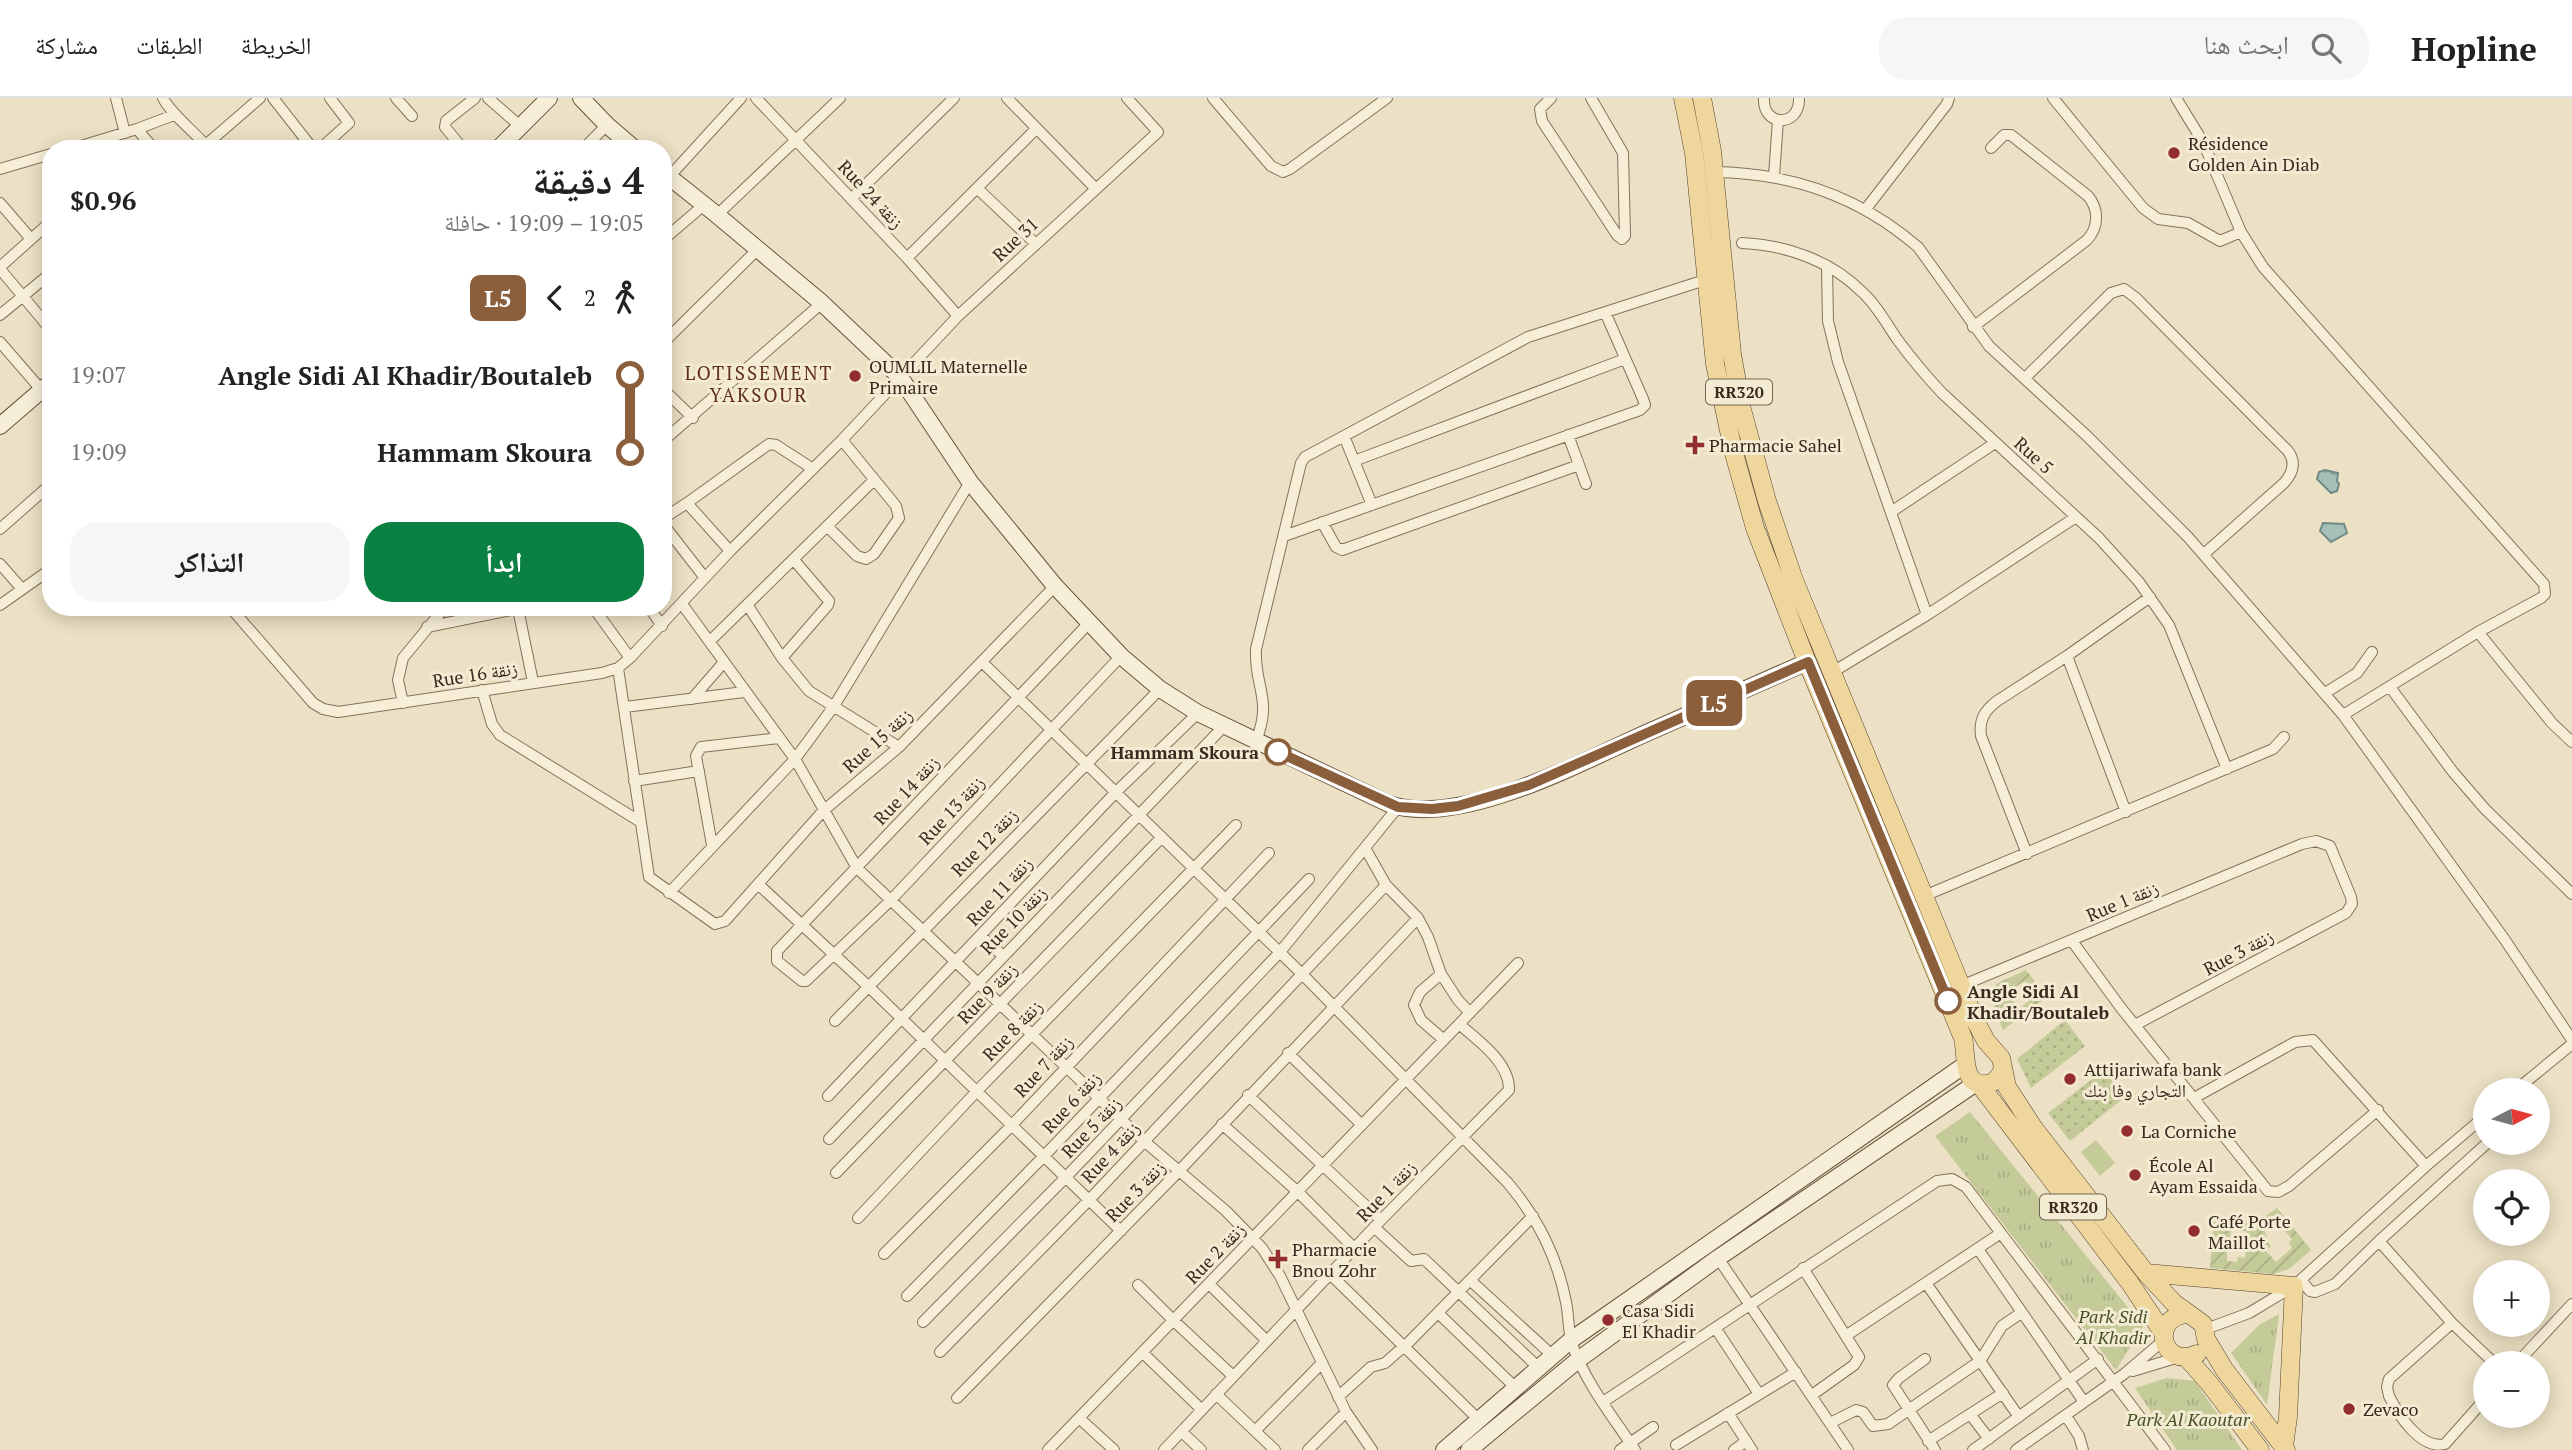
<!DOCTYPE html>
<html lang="ar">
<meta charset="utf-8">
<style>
body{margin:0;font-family:"PT Serif","Noto Naskh Arabic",serif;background:#f6f6f6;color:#222;direction:rtl;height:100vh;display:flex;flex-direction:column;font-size:26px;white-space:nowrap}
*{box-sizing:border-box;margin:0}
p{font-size:23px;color:#767676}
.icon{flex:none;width:38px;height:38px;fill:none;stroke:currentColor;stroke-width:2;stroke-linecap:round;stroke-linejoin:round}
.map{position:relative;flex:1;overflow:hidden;direction:ltr}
.details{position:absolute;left:42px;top:42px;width:630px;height:476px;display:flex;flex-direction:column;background:#fff;border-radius:28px;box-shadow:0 4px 18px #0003;direction:rtl}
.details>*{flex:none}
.badge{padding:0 14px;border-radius:10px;font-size:24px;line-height:46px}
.needle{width:46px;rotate:84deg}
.buttons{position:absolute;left:2473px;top:980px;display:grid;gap:14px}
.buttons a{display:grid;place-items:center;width:77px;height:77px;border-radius:50%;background:#fff;box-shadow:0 4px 18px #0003;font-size:35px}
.map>.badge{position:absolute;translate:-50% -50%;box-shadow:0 0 0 4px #fff}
.legs{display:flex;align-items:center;gap:10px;height:77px;padding:0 28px;font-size:23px}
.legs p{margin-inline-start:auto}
.overview{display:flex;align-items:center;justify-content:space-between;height:119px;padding:0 28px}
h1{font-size:38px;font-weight:700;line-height:52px}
.cta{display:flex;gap:14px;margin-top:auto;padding:14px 28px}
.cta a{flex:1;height:80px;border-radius:28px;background:#0b8043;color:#fff;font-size:28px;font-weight:700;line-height:80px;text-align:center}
.cta a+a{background:#f6f6f6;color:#222}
ul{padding:0 28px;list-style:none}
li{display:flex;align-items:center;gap:24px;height:77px;font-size:26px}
li i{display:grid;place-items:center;width:10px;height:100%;margin:0 9px;background:currentColor}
li i::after{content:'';width:18px;height:18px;margin:-9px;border:5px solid;border-radius:50%;background:#fff}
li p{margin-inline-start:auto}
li:first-child i{background:linear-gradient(#0000 50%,currentColor 0)}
li:last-child i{background:linear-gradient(currentColor 50%,#0000 0)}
header{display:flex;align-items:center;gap:42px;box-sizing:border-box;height:98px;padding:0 35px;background:#fff;border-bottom:2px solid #e0e0e0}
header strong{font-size:33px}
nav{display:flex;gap:38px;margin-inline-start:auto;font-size:24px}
.search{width:490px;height:63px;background:#f6f6f6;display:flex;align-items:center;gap:18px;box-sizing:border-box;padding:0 24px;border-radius:28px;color:#767676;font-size:26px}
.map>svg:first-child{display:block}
</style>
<header>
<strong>Hopline</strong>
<div class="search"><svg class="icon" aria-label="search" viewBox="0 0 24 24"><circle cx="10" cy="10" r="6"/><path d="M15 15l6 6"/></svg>ابحث هنا</div>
<nav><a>الخريطة</a><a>الطبقات</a><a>مشاركة</a></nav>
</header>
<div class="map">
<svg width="2572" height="1352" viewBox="0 0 2572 1352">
<defs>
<pattern id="grass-dots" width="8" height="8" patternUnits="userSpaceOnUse" patternTransform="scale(1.75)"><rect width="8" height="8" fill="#c4ca98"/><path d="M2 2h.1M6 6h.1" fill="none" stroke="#a9ae83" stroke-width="1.8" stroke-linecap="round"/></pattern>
<pattern id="park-tufts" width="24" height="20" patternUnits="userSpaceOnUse" patternTransform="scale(1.75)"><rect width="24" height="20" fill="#c4ca98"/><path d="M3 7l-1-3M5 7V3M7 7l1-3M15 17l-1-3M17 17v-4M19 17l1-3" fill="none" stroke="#a9ae83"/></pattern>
<pattern id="garden-furrows" width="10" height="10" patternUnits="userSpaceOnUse" patternTransform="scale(1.75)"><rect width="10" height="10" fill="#c4ca98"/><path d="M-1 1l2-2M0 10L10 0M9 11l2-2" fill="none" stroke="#a9ae83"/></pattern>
<pattern id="water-ripples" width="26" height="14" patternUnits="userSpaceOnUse" patternTransform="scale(1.75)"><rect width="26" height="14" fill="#a6bfb8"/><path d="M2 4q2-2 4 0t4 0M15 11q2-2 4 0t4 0" fill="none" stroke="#889b95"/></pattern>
</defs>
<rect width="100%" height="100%" fill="#ece1c4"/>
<path fill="url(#grass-dots)" d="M2065 922 2085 948 2031 990 2017 961Z
M2104 972 2125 999 2070 1043 2048 1015Z"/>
<path fill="url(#park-tufts)" d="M1970 1014 2143 1228 2116 1272 1935 1038Z
M2279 1216 2267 1307 2231 1255 2259 1227Z
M2167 1280 2195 1283 2242 1352H2177L2135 1290Z"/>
<path fill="url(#garden-furrows)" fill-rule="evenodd" d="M2026 872 2047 899 2003 932C1997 916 1989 902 1996 886ZM2025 883 2036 897 2019 911 2007 894Z
M2277 1110 2311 1152 2289 1171 2274 1176 2210 1170 2214 1123 2255 1125ZM2276 1123 2292 1141 2289 1145 2292 1150 2276 1164 2266 1153 2271 1148 2265 1141 2267 1139 2264 1132ZM2231 1133H2246L2248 1137 2245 1160 2238 1159 2237 1164 2227 1163V1154L2223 1153 2225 1140H2230Z"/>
<path fill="#c4ca98" d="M2096 1042 2115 1065 2100 1078 2081 1054Z"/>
<path fill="url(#water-ripples)" stroke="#6d8d86" stroke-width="2" d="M2325 372 2338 375 2337 383 2339 386 2337 393 2331 395 2317 381 2319 374Z
M2323 425 2344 426 2347 435 2331 444 2320 433Z"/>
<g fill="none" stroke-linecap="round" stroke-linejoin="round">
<defs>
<path id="street" d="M116 0 125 35
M163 0C170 15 196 35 209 51
M273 0 313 51
M396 0 412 18
M488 0 520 28
M756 0 907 160 958 218
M1007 0 1095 90
M1213 0 1271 68 1283 74 1290 71 1387 0
M1551 0 1540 11 1542 23 1617 137 1622 141 1625 138 1623 55 1591 0
M1764 0C1762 29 1800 30 1799 0
M2053 0 2143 110 2158 121 2188 125 2220 143 2241 134
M2176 0 2203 44 2241 134 2263 169 2544 486 2545 496 2541 500 2478 534 2343 617
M137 31 154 51
M71 51 137 31 174 17
M201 51 260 0
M320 51 349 25 330 0
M463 51 445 29 446 23 475 0
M583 51 607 27
M0 71 51 56
M1714 74C1792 75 1859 98 1918 149L1989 248 2087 338 2188 439 2343 617 2505 842 2572 942
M1774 78 1778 22
M669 79 741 0
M978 91 1036 146
M851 101 954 0
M0 105 31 141
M1865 112 1947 6 1949 0
M717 117 840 0
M663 142 705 106
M1742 145C1785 147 1830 162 1861 193 1876 206 1886 225 1897 241 1911 260 1926 278 1942 295L2099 440 2139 484 2169 527 2227 671
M907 160 1036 31
M0 169 48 126
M1827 170 1828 223 1838 264 1927 517
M0 171 51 232
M0 217 51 175
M1973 229 2087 142C2099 129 2099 111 2088 98L2011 37H2004L1991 50
M0 244 51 303
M663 245 758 151
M2025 280 2111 195 2124 191 2136 200 2288 353C2296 364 2293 375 2284 385L2204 456
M663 291 693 320
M1568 337 1586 386
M1344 338 1372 407
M663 343 822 205
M1354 363 1625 261
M687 405 769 346 776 347 813 371
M1891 414 1995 345
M663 424 664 420 687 405 730 453
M1322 424 1336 449 1342 452 1579 367
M663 426 705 480
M827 428 857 458 866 461 874 456 899 420 896 408 842 342
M0 431 51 386
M1284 438 1640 312 1645 307 1643 301 1605 214
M0 466 22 491
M682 506 795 661 857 770 1144 1043 1226 1113 1262 1150 1280 1178 1346 1314 1372 1352
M0 507 51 471
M748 508 782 560 809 593 899 649
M230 509 313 605 323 611 338 614 602 575 618 570 630 560 730 453 842 342 958 218 1158 34 1127 0
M593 509 630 560
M649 509 662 528
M518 511 533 584
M1089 525 777 853V863L802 883H806L890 803 1121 558
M427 529 526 509
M2478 534 2552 625 2572 644
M710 543 874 382
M2067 558 2126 714
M782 560 828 507 829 503 794 462
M982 564 1301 875 1508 1085C1538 1121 1557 1158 1566 1204 1569 1218 1568 1233 1572 1246 1585 1284 1613 1319 1635 1352
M618 570 649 779 715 826 725 823 823 713 899 649 1055 488
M1831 575 1927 517 2076 419
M2390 589 2453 674 2485 711 2572 796
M482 592 492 626 500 637 639 723
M2325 595 2357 575 2372 554
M692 601 724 564
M403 605 398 582 403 560 445 509
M625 609 744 594
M1256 643C1273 600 1254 590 1256 551L1301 365 1305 359 1528 239 1705 182
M634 683 699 673
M712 747 696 658 701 649 779 640
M1365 750 1386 787 1418 820 1428 839 1441 876 1458 902 1470 915
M2027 756 1981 638C1979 622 1984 613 1997 603L2067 558 2150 499
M758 786 869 889 1121 1133
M669 795 795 661 834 608 970 384
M1924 798 2273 651 2284 639
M981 838 1003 858
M2072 843 2121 910 2268 1093 2278 1094 2289 1088 2378 1012
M1441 876 1420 894 1414 907 1421 922 1444 942
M1961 888 2302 746 2316 743 2330 748 2351 799 2352 806 2346 815 2135 927
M835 923 1160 591
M1288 955 1362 1027
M2516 992 2572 946
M1248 997 1381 1122
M828 998 1116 694 1198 615
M2194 1000 2295 944 2313 942 2426 1068
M1222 1026 1298 1094 1354 1150
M829 1041 1224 628
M836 1075 1162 739
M858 1120 977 993 1236 727
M1374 1129 1411 1163 1424 1161 1539 1270
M2379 1143 2452 1225 2494 1265
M1978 1151 2084 1304
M884 1156 1012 1027 1269 755
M1718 1160 1848 1352
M1803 1170 1859 1259 1854 1267 1812 1297
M1330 1176 1479 1322
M1470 1182 1553 1258
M2301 1182 2310 1193 2315 1194 2335 1186 2379 1143 2485 1047
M1926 1185 2019 1319
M1209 1186 1267 1243
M1138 1187 1174 1223 1233 1278
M907 1198 1044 1058 1309 781
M1438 1215 1516 1290
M923 1224 1066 1079 1280 854 1398 709
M2452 1225 2389 1281 2387 1289 2389 1298C2398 1316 2420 1352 2445 1346L2485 1301
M1716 1231 1759 1296
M2206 1231 2249 1215 2294 1188 2426 1068 2485 1018
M1847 1237 2001 1135
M940 1254 1090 1101 1386 787
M1143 1255 1202 1312
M1925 1261 1899 1280 1893 1287 1935 1352
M2517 1265 2572 1206
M2133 1273 2179 1259
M1216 1296 1275 1352
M1338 1299 1371 1269 1385 1265 1409 1244 1533 1118
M957 1300 1179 1073 1418 820
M1603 1304 1937 1083 1952 1081 1966 1089 2165 1352
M1728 1315 1752 1352
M1970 1316 1989 1341
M2066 1318 2079 1338 2083 1352
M1079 1320 1114 1352
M1830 1325 1856 1312 1863 1314 1873 1328 1888 1326 1980 1263 2002 1228 2021 1215
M1255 1333 1321 1266
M1182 1334 1201 1352
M1928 1343 2003 1295
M1676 1347 1796 1274
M1048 1352 1518 865
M1164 1352 1381 1122 1509 992C1510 965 1478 942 1459 926
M1308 1352 1346 1314
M1620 1352 1653 1329
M1734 1352 1746 1343
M1973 1352 2098 1261
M2016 1352 2124 1276 2164 1242"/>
<path id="secondary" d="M581 0 607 27 635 51
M498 51 549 0
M663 74 717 117 822 205 900 279 970 384 1055 488 1121 558 1160 591 1198 615 1389 706C1458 730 1578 666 1642 637 1697 613 1752 588 1807 564
M0 328 51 284
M1444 1352 1571 1242 1966 966
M1469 1352 1578 1262 1718 1160 1976 985"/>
<path id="primary" d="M1683 0 1694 55 1715 266 1733 352 1755 430 1807 564 1963 940C1967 956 1961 989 1987 986 1996 985 2000 978 2003 971
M1702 0 1712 53 1732 256 1742 312 1767 403 1794 482 1975 922 1986 943 2001 960 2007 989 2033 1029 2146 1175 2174 1205 2203 1226 2206 1241 2224 1271 2286 1352
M1979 986 2130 1185 2164 1236
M2146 1175 2294 1188 2288 1319 2284 1348
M2188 1216C2149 1218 2161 1272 2197 1256
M2186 1259 2209 1285 2260 1352"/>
</defs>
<use href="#street" stroke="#86725b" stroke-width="12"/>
<use href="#secondary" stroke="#68543e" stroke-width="18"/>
<use href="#primary" stroke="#54412f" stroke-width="19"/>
<use href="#street" stroke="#f7eed7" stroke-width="10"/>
<use href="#secondary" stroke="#f7eed7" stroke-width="16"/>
<use href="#primary" stroke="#eed69d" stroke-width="18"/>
</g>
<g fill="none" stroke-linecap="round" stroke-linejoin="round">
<defs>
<path id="line-1" d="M1278 654 1398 709 1432 711 1458 708 1529 687 1808 564 1948 903"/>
</defs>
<use href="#line-1" stroke="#fff" stroke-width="16"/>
<use href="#line-1" stroke="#8b5e3c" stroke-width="10"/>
</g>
<g fill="#932e2e" stroke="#f4ebd3" stroke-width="2.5">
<circle cx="2174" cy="55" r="7"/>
<circle cx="855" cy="278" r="7"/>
<path d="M1691.5 336.5h7v7h7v7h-7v7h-7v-7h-7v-7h7z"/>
<circle cx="2070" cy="981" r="7"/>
<circle cx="2127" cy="1033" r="7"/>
<circle cx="2135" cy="1077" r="7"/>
<circle cx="2194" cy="1133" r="7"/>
<path d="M1274.5 1150.5h7v7h7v7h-7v7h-7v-7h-7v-7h7z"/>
<circle cx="1608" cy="1222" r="7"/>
<circle cx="2349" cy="1311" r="7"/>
</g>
<g fill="#fff" stroke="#8b5e3c" stroke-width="3.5">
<circle cx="1278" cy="654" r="12"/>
<circle cx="1948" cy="903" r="12"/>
</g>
<g text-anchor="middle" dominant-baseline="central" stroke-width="6" stroke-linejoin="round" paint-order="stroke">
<g fill="#f4ebd3" stroke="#706455" stroke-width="2">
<rect x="1706" y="281.5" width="66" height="25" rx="5"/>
<rect x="2040" y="1096.5" width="66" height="25" rx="5"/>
</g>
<g font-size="16" font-weight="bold" fill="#372a1f">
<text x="1739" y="294">RR320</text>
<text x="2073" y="1109">RR320</text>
</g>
<g font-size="18" fill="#372a1f" stroke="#f4ebd3" text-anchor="start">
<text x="2188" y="45">Résidence<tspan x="2188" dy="21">Golden Ain Diab</tspan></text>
<text x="869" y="268">OUMLIL Maternelle<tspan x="869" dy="21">Primaire</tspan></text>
<text x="1709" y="347">Pharmacie Sahel</text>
<text x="2084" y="971">Attijariwafa bank<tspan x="2084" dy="21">التجاري وفا بنك</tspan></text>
<text x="2141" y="1033">La Corniche</text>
<text x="2149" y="1067">École Al<tspan x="2149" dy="21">Ayam Essaida</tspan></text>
<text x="2208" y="1123">Café Porte<tspan x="2208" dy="21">Maillot</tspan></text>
<text x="1292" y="1151">Pharmacie<tspan x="1292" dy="21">Bnou Zohr</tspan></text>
<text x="1622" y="1212">Casa Sidi<tspan x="1622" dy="21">El Khadir</tspan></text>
<text x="2363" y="1311">Zevaco</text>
</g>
<g font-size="18" fill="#372a1f" stroke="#f4ebd3">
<text transform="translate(871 96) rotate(47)">Rue 24 زنقة</text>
<text transform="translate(1015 141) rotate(-43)">Rue 31</text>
<text transform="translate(2034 357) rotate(42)">Rue 5</text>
<text transform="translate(475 576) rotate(-9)">Rue 16 زنقة</text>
<text transform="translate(877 642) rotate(-42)">Rue 15 زنقة</text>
<text transform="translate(906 692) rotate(-47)">Rue 14 زنقة</text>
<text transform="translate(951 712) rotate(-47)">Rue 13 زنقة</text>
<text transform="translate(984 744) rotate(-46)">Rue 12 زنقة</text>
<text transform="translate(999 793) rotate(-47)">Rue 11 زنقة</text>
<text transform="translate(2122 803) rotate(-23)">Rue 1 زنقة</text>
<text transform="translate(1013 822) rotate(-46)">Rue 10 زنقة</text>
<text transform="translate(2238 854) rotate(-28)">Rue 3 زنقة</text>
<text transform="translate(987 895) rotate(-46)">Rue 9 زنقة</text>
<text transform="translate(1012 932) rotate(-46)">Rue 8 زنقة</text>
<text transform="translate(1043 968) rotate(-47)">Rue 7 زنقة</text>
<text transform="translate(1071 1004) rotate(-47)">Rue 6 زنقة</text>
<text transform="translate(1091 1029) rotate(-46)">Rue 5 زنقة</text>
<text transform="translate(1110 1054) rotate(-47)">Rue 4 زنقة</text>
<text transform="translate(1135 1093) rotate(-46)">Rue 3 زنقة</text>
<text transform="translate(1386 1093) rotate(-46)">Rue 1 زنقة</text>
<text transform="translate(1215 1155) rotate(-46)">Rue 2 زنقة</text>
</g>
<g font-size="18" font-weight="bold" fill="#372a1f" stroke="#f4ebd3" text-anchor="end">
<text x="1259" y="654">Hammam Skoura</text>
<text x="1967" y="893" text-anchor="start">Angle Sidi Al<tspan x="1967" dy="21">Khadir/Boutaleb</tspan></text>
</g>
<g font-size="18" font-style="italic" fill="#475226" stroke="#f4ebd3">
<text x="2113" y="1218">Park Sidi<tspan x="2113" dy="21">Al Khadir</tspan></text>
<text x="2188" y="1321">Park Al Kaoutar</text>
</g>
<g font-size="19" letter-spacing="2" fill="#612e20" stroke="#f4ebd3">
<text x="759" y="274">LOTISSEMENT<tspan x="759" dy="22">YAKSOUR</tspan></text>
</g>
</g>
</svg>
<div class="buttons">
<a><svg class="needle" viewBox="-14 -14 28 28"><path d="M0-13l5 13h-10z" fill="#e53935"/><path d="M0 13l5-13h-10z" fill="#767676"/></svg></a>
<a><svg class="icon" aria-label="locate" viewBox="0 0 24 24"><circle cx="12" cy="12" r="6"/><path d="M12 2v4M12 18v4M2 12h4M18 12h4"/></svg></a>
<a>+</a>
<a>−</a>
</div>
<b class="badge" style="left:1714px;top:605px;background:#8b5e3c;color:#fff">L5</b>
<section class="details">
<div class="overview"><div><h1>4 دقيقة</h1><p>19:05 – 19:09 · حافلة</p></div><b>$0.96</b></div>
<div class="legs"><svg class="icon" aria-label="walk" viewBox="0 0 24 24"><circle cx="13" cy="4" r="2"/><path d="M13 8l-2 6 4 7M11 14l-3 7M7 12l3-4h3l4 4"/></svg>2<svg class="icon" aria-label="back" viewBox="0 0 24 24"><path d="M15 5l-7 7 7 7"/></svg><b class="badge" style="background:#8b5e3c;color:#fff">L5</b></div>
<ul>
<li><i style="color:#8b5e3c"></i><b>Angle Sidi Al Khadir/Boutaleb</b><p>19:07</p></li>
<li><i style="color:#8b5e3c"></i><b>Hammam Skoura</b><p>19:09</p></li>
</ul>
<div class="cta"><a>ابدأ</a><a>التذاكر</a></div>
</section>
</div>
